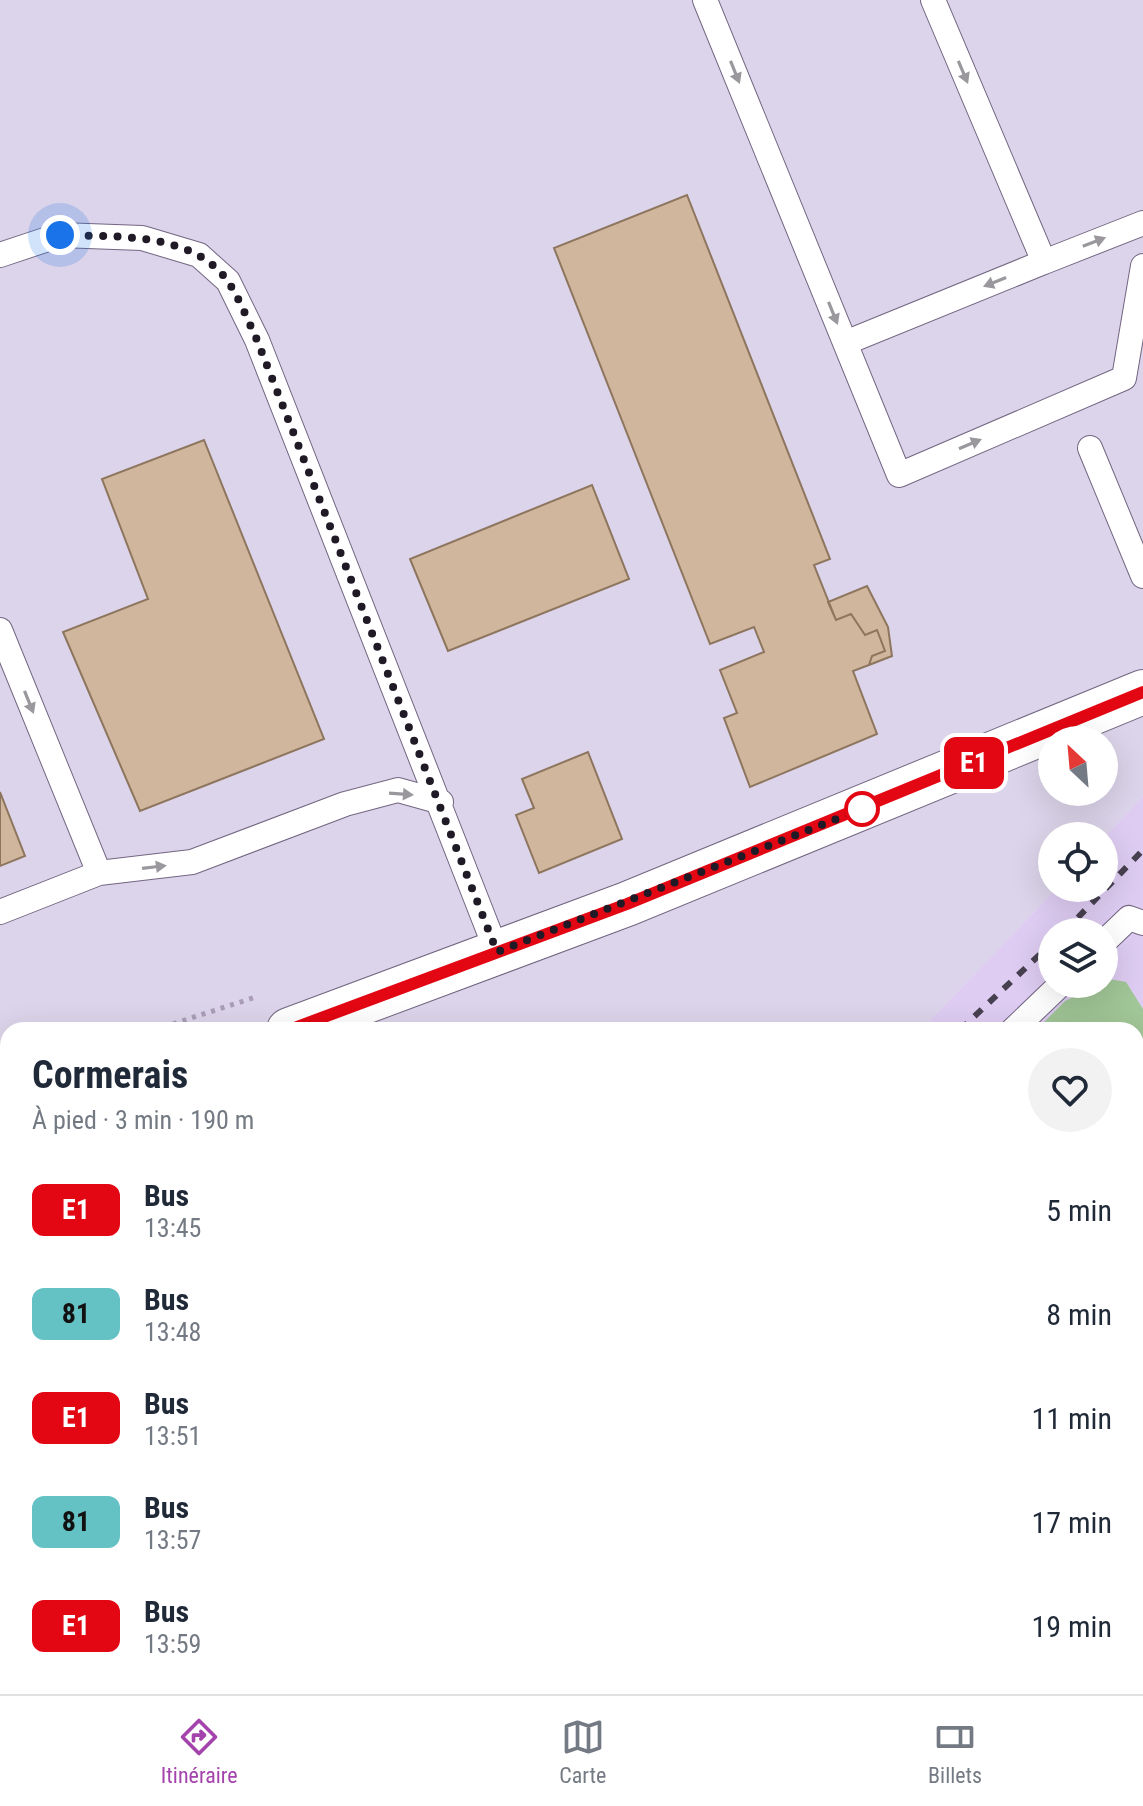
<!DOCTYPE html>
<html lang="fr">
<meta charset="utf-8">
<style>
body{margin:0;font-family:"Roboto Condensed",sans-serif;background:#f2f2f3;color:#1f2937;height:100vh;display:flex;flex-direction:column;font-size:30px;white-space:nowrap}
*{box-sizing:border-box;margin:0}
p{font-size:26px;color:#747a83}
.icon{flex:none;width:44px;height:44px;fill:none;stroke:currentColor;stroke-width:2;stroke-linecap:round;stroke-linejoin:round}
.map{position:relative;flex:1;overflow:hidden}
.drawer{position:absolute;left:0px;top:1022px;width:1144px;height:672px;display:flex;flex-direction:column;background:#fff;border-radius:24px 24px 0 0;box-shadow:0 8px 32px #0002}
.drawer>*{flex:none}
.badge{padding:0 16px;border-radius:12px;font-size:28px;line-height:52px}
.needle{width:52px;rotate:334deg}
.buttons{position:absolute;left:1038px;top:726px;display:grid;gap:16px}
.buttons a{display:grid;place-items:center;width:80px;height:80px;border-radius:50%;background:#fff;box-shadow:0 8px 32px #0002;font-size:40px}
.you{position:absolute;width:40px;height:40px;margin:-20px;border:6px solid #fff;border-radius:50%;background:#1a73e8;box-shadow:0 0 0 12px #1a73e833}
.map>.badge{position:absolute;translate:-50% -50%;box-shadow:0 0 0 4px #fff}
.round{display:grid;place-items:center;flex:none;width:84px;height:84px;border-radius:42px;background:#f2f2f3}
.headline{display:flex;align-items:center;justify-content:space-between;height:136px;padding:0 32px}
h1{font-size:38px;font-weight:700;line-height:60px}
ul{padding:0;list-style:none}
li{display:flex;align-items:center;gap:24px;height:104px;padding:0 32px}
li div{flex:1}
li b{display:block;font-size:30px}
li em{font-style:normal}
li .badge{min-width:88px;font-weight:700;text-align:center}
.menu{display:flex;justify-content:space-around;align-items:center;height:112px;border-top:2px solid #e0e1e3;background:#fff;font-size:22px;color:#747a83}
.menu a{display:grid;justify-items:center;gap:4px}
.menu .current{color:#a343ab}
.map>svg:first-child{display:block}
</style>
<div class="map">
<svg width="1143" height="1694" viewBox="0 0 1143 1694">
<rect width="100%" height="100%" fill="#eadbfb"/>
<path fill="#deccf2" fill-rule="evenodd" d="M1143 796V1303L1136 1308V1030H921L1057 888H1104V838ZM1052 932H1104V984H1052Z"/>
<path fill="#dcd4ea" fill-rule="evenodd" d="M0 0H1143V796L1104 838 1052 836V888H1057L921 1030H8V1686H311L300 1694H0ZM1052 740H1104V792H1052Z"/>
<path fill="#a1c697" d="M1109 979 1126 982 1143 1009V1303L1136 1308V1234L1143 1229 1136 1218V1030H1036L1065 1001Z
M385 1686H459L446 1694H372Z"/>
<path fill="#79a8f5" d="M1143 1303V1694H531L544 1686H1136V1308Z"/>
<path fill="#cfb69d" stroke="#8d755e" stroke-width="2" d="M687 195 830 559 814 565 836 620 851 614 865 635 877 630 885 651 872 656 869 665 853 671 877 734 750 787 724 718 737 713 720 670 764 652 754 627 710 644 554 248Z
M204 440 324 739 140 811 63 632 148 599 102 479Z
M592 485 629 579 448 651 410 559Z
M867 586 888 627 892 656 869 665 872 656 885 651 877 630 865 635 851 614 836 620 828 602Z
M588 752 622 839 539 873 516 815 534 808 522 779Z
M0 792 25 856 0 866Z
M8 1511V1537L0 1513Z"/>
<g fill="none" stroke-linecap="round" stroke-linejoin="round">
<defs>
<path id="lane" d="M705 0 899 475 1124 378 1143 266
M0 255 60 235 142 238 199 255 228 281 257 340 497 952
M1044 262 1143 223
M845 343 1044 262 933 0
M1090 448 1143 576
M0 630 99 873
M0 912 99 873 192 862 345 804 398 790 441 802
M1104 942 1129 918 1143 923
M1013 1030 1061 984"/>
<path id="secondary" d="M289 1030 627 904 1143 692
M0 1127 8 1125"/>
</defs>
<use href="#lane" stroke="#736682" stroke-width="26"/>
<use href="#secondary" stroke="#736682" stroke-width="46"/>
<path stroke="#a99db7" stroke-width="5" stroke-dasharray="4 6" stroke-linecap="butt" d="M154 1030 256 997
M1136 1399 1143 1395
M1136 1410 1143 1406"/>
<use href="#lane" stroke="#fff" stroke-width="24"/>
<use href="#secondary" stroke="#fff" stroke-width="44"/>
<path stroke="#474050" stroke-width="6" stroke-dasharray="10 10" stroke-linecap="butt" d="M1064 932 1143 850
M960 1030 1052 943"/>
</g>
<defs><path id="oneway-solid" d="M-6-.8H1V-3.2L6.5 0L1 3.2V.8H-6Z" transform="scale(2)"/></defs>
<g fill="#9b989d">
<use href="#oneway-solid" transform="translate(735 72) rotate(68)"/>
<use href="#oneway-solid" transform="translate(963 72) rotate(67)"/>
<use href="#oneway-solid" transform="translate(1094 242) rotate(-21)"/>
<use href="#oneway-solid" transform="translate(995 282) rotate(158)"/>
<use href="#oneway-solid" transform="translate(833 313) rotate(68)"/>
<use href="#oneway-solid" transform="translate(970 444) rotate(-23)"/>
<use href="#oneway-solid" transform="translate(29 702) rotate(68)"/>
<use href="#oneway-solid" transform="translate(401 794) rotate(4)"/>
<use href="#oneway-solid" transform="translate(154 867) rotate(-7)"/>
</g>
<g fill="none" stroke-linecap="round" stroke-linejoin="round">
<defs>
<path id="line" d="M289 1030 627 904 1143 692"/>
</defs>
<use href="#line" stroke="#fff" stroke-width="18"/>
<use href="#line" stroke="#e30613" stroke-width="12"/>
<path stroke="#201a26" stroke-width="8" stroke-dasharray="0 14.4" d="M60 235C115 237 194 231 229 283 240 300 248 321 257 340L497 952 862 809"/>
</g>
<circle fill="#fff" stroke="#e30613" stroke-width="4" cx="862" cy="809" r="16"/>
</svg>
<div class="buttons">
<a><svg class="needle" viewBox="-14 -14 28 28"><path d="M0-13l5 13h-10z" fill="#e53935"/><path d="M0 13l5-13h-10z" fill="#747a83"/></svg></a>
<a><svg class="icon" aria-label="locate" viewBox="0 0 24 24"><circle cx="12" cy="12" r="6"/><path d="M12 2v4M12 18v4M2 12h4M18 12h4"/></svg></a>
<a><svg class="icon" aria-label="layers" viewBox="0 0 24 24"><path d="M12 4l9 5-9 5-9-5zM3 14l9 5 9-5"/></svg></a>
</div>
<div class="you" style="left:60px;top:235px"></div>
<b class="badge" style="left:974px;top:763px;background:#e30613;color:#fff">E1</b>
<section class="drawer">
<div class="headline"><div><h1>Cormerais</h1><p>À pied · 3 min · 190 m</p></div><a class="round"><svg class="icon" aria-label="heart" viewBox="0 0 24 24"><path d="M12 20l-8-8c-3-5 5-10 8-4 3-6 11-1 8 4z"/></svg></a></div>
<ul>
<li><span class="badge" style="background:#e30613;color:#fff">E1</span><div><b>Bus</b><p>13:45</p></div><em>5 min</em></li>
<li><span class="badge" style="background:#65c2c4;color:#111">81</span><div><b>Bus</b><p>13:48</p></div><em>8 min</em></li>
<li><span class="badge" style="background:#e30613;color:#fff">E1</span><div><b>Bus</b><p>13:51</p></div><em>11 min</em></li>
<li><span class="badge" style="background:#65c2c4;color:#111">81</span><div><b>Bus</b><p>13:57</p></div><em>17 min</em></li>
<li><span class="badge" style="background:#e30613;color:#fff">E1</span><div><b>Bus</b><p>13:59</p></div><em>19 min</em></li>
</ul>
</section>
</div>
<nav class="menu">
<a class="current"><svg class="icon" aria-label="directions" viewBox="0 0 24 24"><path d="M12 3l9 9-9 9-9-9zM9 14v-3h6M13 9l2 2-2 2"/></svg>Itinéraire</a>
<a><svg class="icon" aria-label="map" viewBox="0 0 24 24"><path d="M3 6l6-2 6 2 6-2v14l-6 2-6-2-6 2zM9 4v14M15 6v14"/></svg>Carte</a>
<a><svg class="icon" aria-label="tickets" viewBox="0 0 24 24"><path d="M3 7h18v10H3zM15 7v10"/></svg>Billets</a>
</nav>
